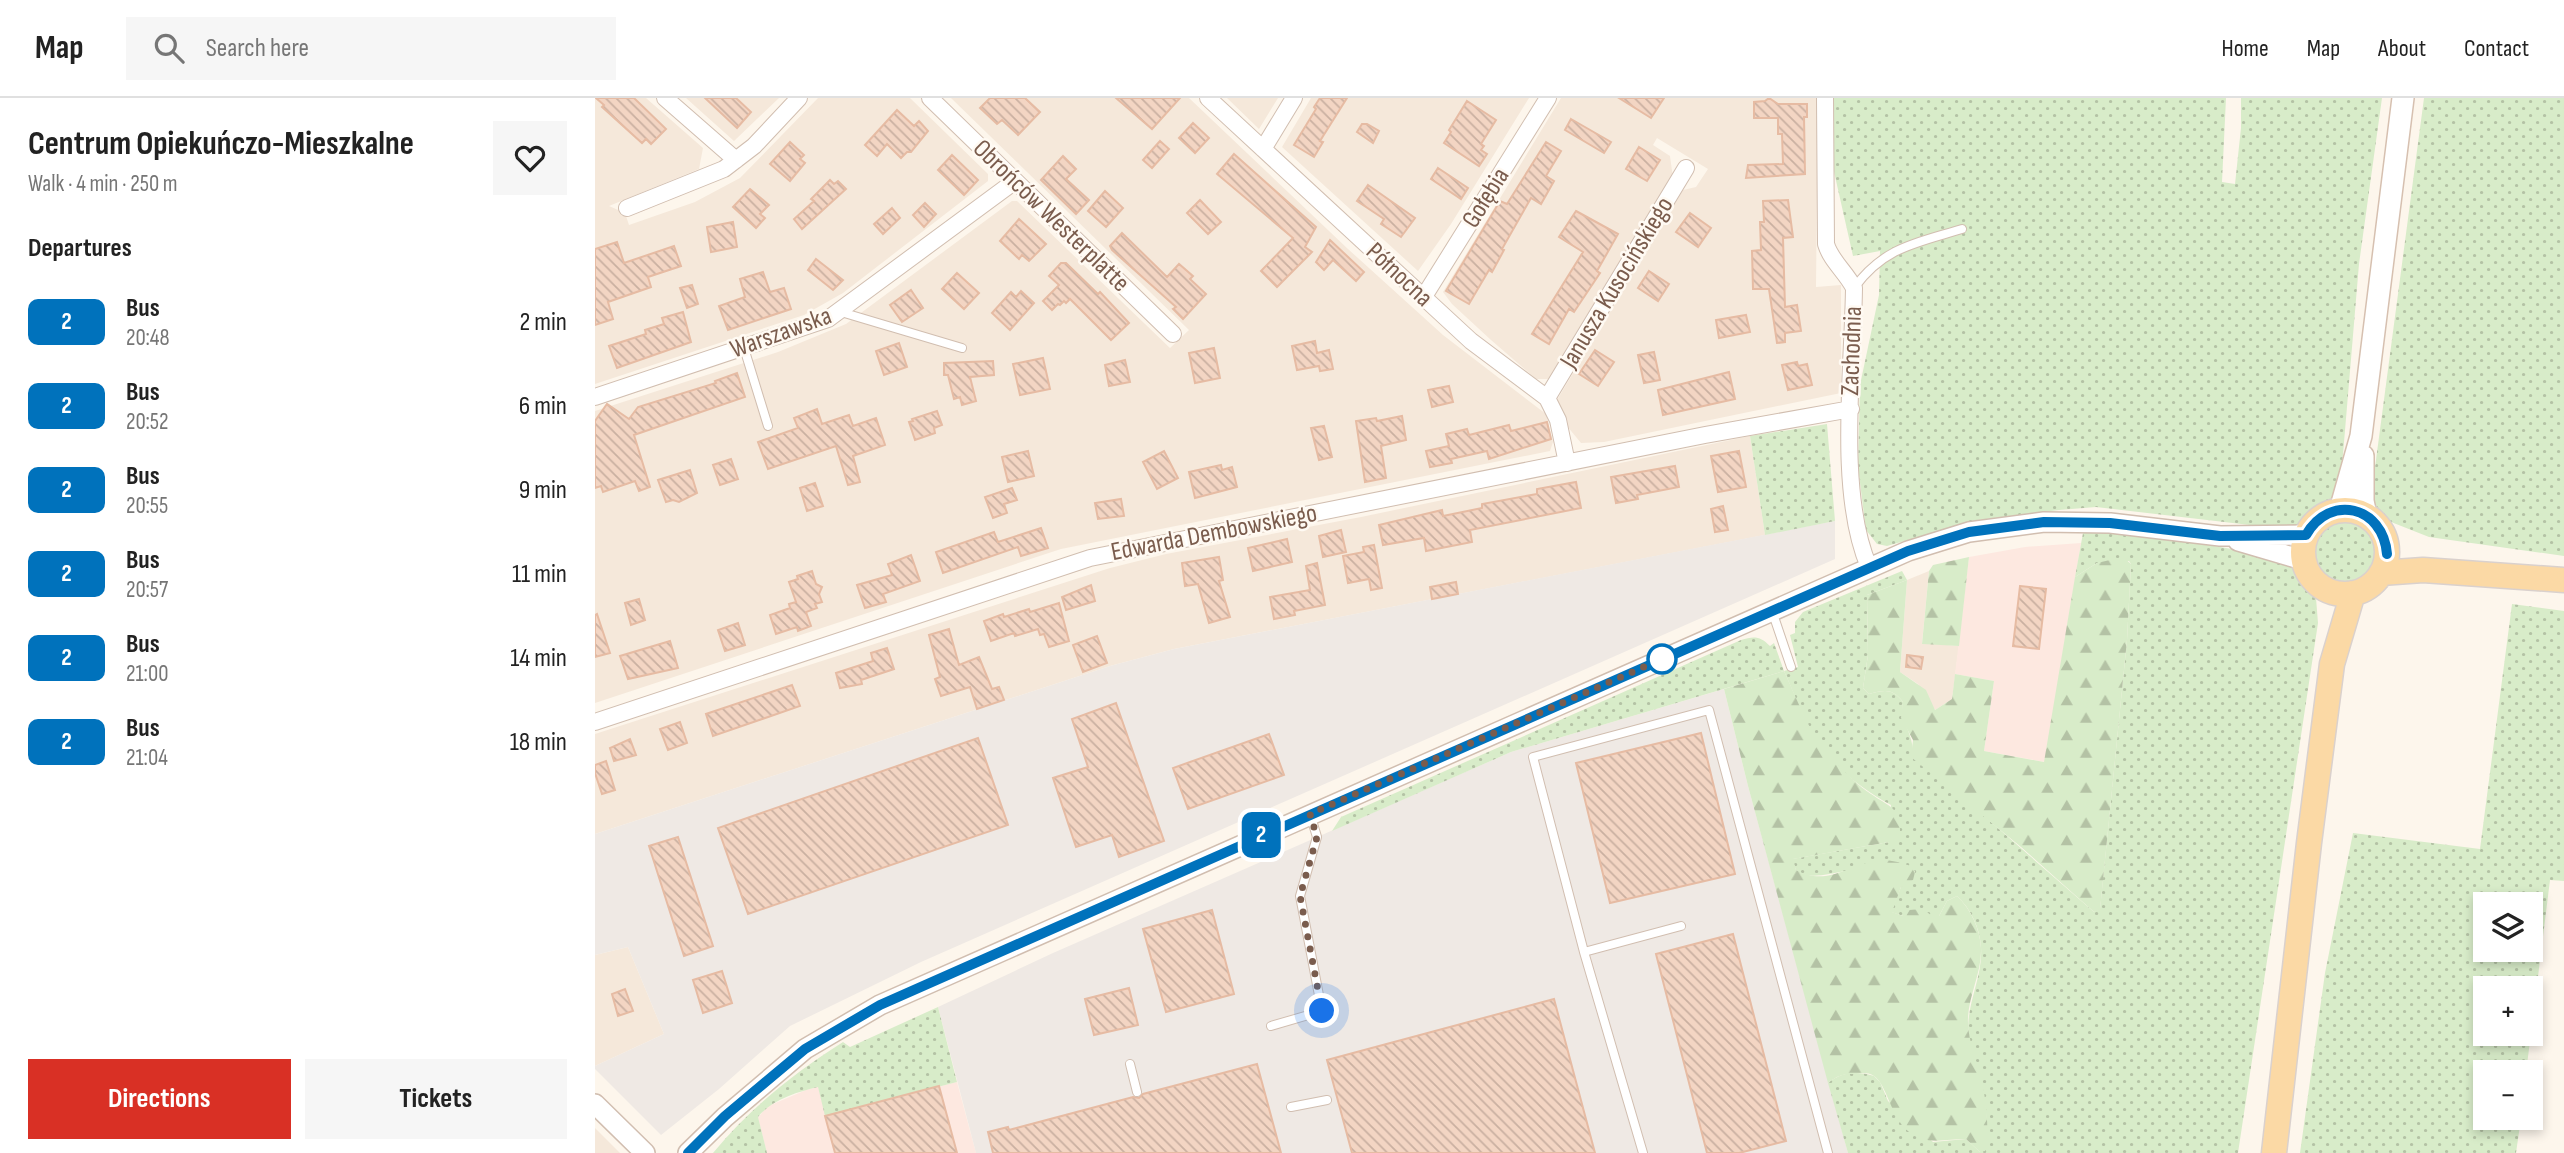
<!DOCTYPE html>
<meta charset="utf-8">
<style>
body{margin:0;font-family:"Sofia Sans Condensed",sans-serif;background:#f6f6f6;color:#222;height:100vh;display:flex;flex-direction:column;font-size:26px;white-space:nowrap}
*{box-sizing:border-box;margin:0}
p{font-size:23px;color:#767676}
.icon{flex:none;width:38px;height:38px;fill:none;stroke:currentColor;stroke-width:2;stroke-linecap:round;stroke-linejoin:round}
.map{position:relative;flex:1;overflow:hidden}
.sheet{display:flex;flex-direction:column;background:#fff;width:595px}
.sheet>*{flex:none}
.badge{padding:0 14px;border-radius:10px;font-size:24px;line-height:46px}
.buttons{position:absolute;left:1878px;top:794px;display:grid;gap:14px}
.buttons a{display:grid;place-items:center;width:70px;height:70px;border-radius:0px;background:#fff;box-shadow:0 4px 10px #0003;font-size:35px}
.you{position:absolute;width:35px;height:35px;margin:-18px;border:5px solid #fff;border-radius:50%;background:#1a73e8;box-shadow:0 0 0 10px #1a73e833}
.map>.badge{position:absolute;translate:-50% -50%;box-shadow:0 0 0 4px #fff}
h2{padding:0 28px;font-size:26px;line-height:63px}
.round{display:grid;place-items:center;flex:none;width:74px;height:74px;border-radius:0px;background:#f6f6f6}
.summary{display:flex;align-items:center;justify-content:space-between;height:119px;padding:0 28px}
h1{font-size:33px;font-weight:700;line-height:52px}
.action{display:flex;gap:14px;margin-top:auto;padding:14px 28px}
.action a{flex:1;height:80px;border-radius:0px;background:#d93025;color:#fff;font-size:28px;font-weight:700;line-height:80px;text-align:center}
.action a+a{background:#f6f6f6;color:#222}
ul{padding:0;list-style:none}
li{display:flex;align-items:center;gap:21px;height:84px;padding:0 28px}
li div{flex:1}
li b{display:block;font-size:26px}
li em{font-style:normal}
li .badge{min-width:77px;font-weight:700;text-align:center}
header{display:flex;align-items:center;gap:42px;box-sizing:border-box;height:98px;padding:0 35px;background:#fff;border-bottom:2px solid #e0e0e0}
header strong{font-size:33px}
nav{display:flex;gap:38px;margin-inline-start:auto;font-size:24px}
.search{width:490px;height:63px;background:#f6f6f6;display:flex;align-items:center;gap:18px;box-sizing:border-box;padding:0 24px;border-radius:0px;color:#767676;font-size:26px}
main{display:flex;flex:1;min-height:0}
.map>svg:first-child{display:block}
</style>
<header>
<strong>Map</strong>
<div class="search"><svg class="icon" aria-label="search" viewBox="0 0 24 24"><circle cx="10" cy="10" r="6"/><path d="M15 15l6 6"/></svg>Search here</div>
<nav><a>Home</a><a>Map</a><a>About</a><a>Contact</a></nav>
</header>
<main>
<section class="sheet">
<div class="summary"><div><h1>Centrum Opiekuńczo-Mieszkalne</h1><p>Walk · 4 min · 250 m</p></div><a class="round"><svg class="icon" aria-label="heart" viewBox="0 0 24 24"><path d="M12 20l-8-8c-3-5 5-10 8-4 3-6 11-1 8 4z"/></svg></a></div>
<h2>Departures</h2>
<ul>
<li><span class="badge" style="background:#0072bc;color:#fff">2</span><div><b>Bus</b><p>20:48</p></div><em>2 min</em></li>
<li><span class="badge" style="background:#0072bc;color:#fff">2</span><div><b>Bus</b><p>20:52</p></div><em>6 min</em></li>
<li><span class="badge" style="background:#0072bc;color:#fff">2</span><div><b>Bus</b><p>20:55</p></div><em>9 min</em></li>
<li><span class="badge" style="background:#0072bc;color:#fff">2</span><div><b>Bus</b><p>20:57</p></div><em>11 min</em></li>
<li><span class="badge" style="background:#0072bc;color:#fff">2</span><div><b>Bus</b><p>21:00</p></div><em>14 min</em></li>
<li><span class="badge" style="background:#0072bc;color:#fff">2</span><div><b>Bus</b><p>21:04</p></div><em>18 min</em></li>
</ul>
<div class="action"><a>Directions</a><a>Tickets</a></div>
</section>
<div class="map">
<svg width="1969" height="1055" viewBox="0 0 1969 1055">
<defs>
<pattern id="green-dots" width="8" height="8" patternUnits="userSpaceOnUse" patternTransform="scale(1.75)"><rect width="8" height="8" fill="#d8ecc9"/><path d="M2 2h.1M6 6h.1" fill="none" stroke="#b4c2a5" stroke-width="1.8" stroke-linecap="round"/></pattern>
<pattern id="forest-firs" width="22" height="20" patternUnits="userSpaceOnUse" patternTransform="scale(1.75)"><rect width="22" height="20" fill="#d8ecc9"/><path d="M5 1l3.5 6h-7zM16 11l3.5 6h-7z" fill="#b4c2a5"/></pattern>
<pattern id="building-back-hatch" width="6" height="6" patternUnits="userSpaceOnUse" patternTransform="scale(1.75)"><rect width="6" height="6" fill="#f3d5c3"/><path d="M-1 5l2 2M0 0l6 6M5-1l2 2" fill="none" stroke="#cab0a1"/></pattern>
</defs>
<rect width="100%" height="100%" fill="#fdf6ec"/>
<path fill="#f5e8da" d="M0 0H51L108 50 104 71 14 108 30 115 34 127 100 104 145 80 223 0H315L393 76V83L248 195 209 217 0 286Z
M91 0H184L139 43Z
M356 0H594L753 151 848 237 951 316 958 344 955 353 466 451 0 605V313L183 254 251 226 417 103H422L575 250 594 232Z
M632 0H683L664 31Z
M716 0H934L856 126 823 173 687 49Z
M966 0H1223L1221 189 1246 187V295L1009 344 986 345 972 328 962 302 1088 92 1101 89 1113 71 1062 40 1058 47 1075 58 1078 80 956 281H941L896 242 857 206 848 194Z
M1155 338 1170 437 579 551 515 568 0 736V636L515 470 571 456 766 419Z
M1334 473 1327 545 1364 548 1357 601 1340 612 1323 586 1305 574 1312 482Z
M33 849 69 936 0 968V857Z
M0 1030 25 1055H0Z"/>
<path fill="#fde8e0" d="M1486 445 1450 664 1389 653 1399 583 1360 576 1374 459 1430 449Z
M362 984 381 1055H172L163 1020 171 1009 211 992 223 989 231 1018Z"/>
<path fill="#efe9e4" d="M1240 423V461L326 864 195 928 124 991 66 1037 0 971V968L69 936 33 849 0 857V736L515 568 579 551Z
M1129 591 1153 688 1253 1055H381L343 909 458 855 916 654Z"/>
<path fill="url(#green-dots)" fill-rule="evenodd" d="M1235 0H1631L1627 84 1640 86 1646 30V0H1787L1764 166 1746 380 1741 404C1722 413 1710 429 1689 431L1501 409 1464 412 1383 422 1292 448 1282 446 1271 432 1263 369 1265 287 1284 197 1285 153 1258 158 1235 56Z
M1829 0H1969V458L1834 439 1791 422 1781 412 1777 392Z
M1232 326 1240 423 1170 437 1155 338Z
M1719 454a32 32 0 1 1 64 0a32 32 0 1 1-64 0Z
M1488 435H1521L1578 441 1672 457 1697 465 1721 500 1723 525 1643 1055H1253L1233 985C1246 974 1263 973 1279 978L1285 984 1293 1003 1338 1044 1371 1041 1385 1054C1403 1026 1380 971 1374 940 1369 909 1388 881 1386 850 1385 830 1376 811 1362 798L1352 803 1344 818H1308L1296 814 1306 789 1320 774C1307 751 1235 783 1211 777 1207 776 1204 774 1201 772L1197 761 1294 744 1296 707C1268 692 1235 667 1219 638 1207 618 1199 595 1189 573L916 654 737 733 746 719 1146 542C1159 538 1165 538 1175 548L1179 545 1189 573 1203 569 1195 537 1200 535V524L1208 514 1307 473 1312 482 1272 497 1273 557 1268 590 1274 596C1290 592 1297 590 1308 604 1306 627 1318 634 1318 656L1499 814 1505 811 1532 542 1536 466 1534 463 1502 465 1480 479Z
M1917 506 1969 513V783L1955 782 1931 975H1890V1020H1926L1921 1055H1705L1730 875 1758 735 1885 751ZM1890 807H1936V852H1890ZM1890 891H1936V936H1890Z
M343 909 362 984 230 1018 223 989C202 994 176 1002 163 1019L172 1055H118C155 1010 199 975 248 944L255 949Z"/>
<path fill="url(#forest-firs)" d="M1374 459 1364 548 1327 546 1334 473 1338 467Z
M1528 459 1536 466 1532 542 1505 812 1499 814 1426 749 1316 659 1318 642 1306 620 1308 604C1297 590 1290 592 1274 596L1268 590 1273 557 1272 497 1312 482 1305 574 1331 592 1340 612 1357 601 1360 576 1399 583 1389 653 1449 664 1480 479 1502 465Z
M1189 573C1204 605 1215 639 1240 663 1251 675 1263 688 1276 696 1296 710 1306 709 1305 737L1294 744 1198 761 1201 772C1233 790 1257 764 1286 762 1297 762 1308 765 1318 769L1320 774 1318 782 1306 789 1297 814 1308 818 1314 812 1328 811 1337 818H1344L1352 803 1362 798C1376 811 1385 831 1386 850 1387 874 1374 896 1373 920 1372 942 1382 962 1387 983 1391 1004 1395 1033 1390 1053L1385 1054 1371 1041C1350 1041 1330 1048 1313 1033 1297 1021 1291 985 1279 978 1273 974 1264 975 1258 976 1247 976 1242 978 1233 985L1153 688 1129 591Z"/>
<path fill="url(#building-back-hatch)" stroke="#e6bba3" stroke-width="2" d="M1 0H39L71 31 56 46 51 41 47 45 7 9 9 7Z
M110 0H141L156 14 142 30Z
M395 0H430L445 14 423 37 407 22 402 26 385 10Z
M521 0H585L557 31Z
M725 0H752L725 43 728 44 719 59 699 47 721 11 719 9Z
M1024 0H1069L1056 20Z
M1174 0 1183 6H1212V19H1209L1210 76 1151 80 1153 67 1188 66 1187 36H1183V20H1159V4L1170 3Z
M872 3 901 22 886 46 889 48 886 52 892 56 884 68 849 45 856 34 854 32Z
M302 12 319 28 324 23 333 33 316 54H312L306 60 292 46 282 58 270 47Z
M976 21 1016 44 1009 55 970 32Z
M598 25 614 40 600 55 584 40Z
M767 26H772L784 33 778 45 762 34Z
M565 43 574 51 557 70 548 62Z
M195 44 209 57 205 61 210 65 195 83 175 66Z
M951 44 966 53 951 78 959 83 946 106 936 100 907 151 909 152 897 174 894 172 874 206 851 193 905 103 912 106Z
M1044 49 1065 62 1052 83 1031 71Z
M639 56 721 129 710 149 717 154 682 189 666 173 698 140 622 76Z
M357 57 383 82 369 97 343 72Z
M468 58 481 71 471 81 494 102 481 116 446 82Z
M843 70 873 90 866 101 836 81Z
M235 82 239 86 243 83 251 91 207 131 199 121 219 103 216 101Z
M773 87 820 120 806 139 786 126 789 121 762 103Z
M155 91 174 107 165 116 170 120 161 130 138 109Z
M510 93 528 110 511 129 493 113Z
M605 102 626 124 613 136 592 115Z
M1193 102 1198 139 1188 140 1190 209 1202 207 1206 233 1190 235V244L1182 245 1174 191H1158L1157 153 1166 152 1165 124H1169L1168 103Z
M330 105 341 116 329 129 318 117Z
M297 110 305 120 288 136 279 126Z
M981 113 1023 136 1002 173 1005 175 979 214 974 211 954 246 937 236 988 154 964 139Z
M1095 115 1116 130 1103 149 1081 134Z
M424 121 451 146 434 163 427 157 424 161 405 143Z
M138 124 142 149 116 154 112 129Z
M527 135 572 179 584 166 598 178 595 181 611 196 588 221 578 211 581 209 517 152 515 148Z
M735 142 769 174 761 183 738 162 729 172 721 164Z
M22 144 29 165 79 148 86 168 53 179 56 189 13 204 18 221 0 227V151Z
M221 161 248 182 238 192 213 172Z
M466 165H471L503 196 505 194 534 225 516 242 475 201 471 205 469 203 465 207 463 206 457 212 448 203 464 187 454 178Z
M1054 173 1074 186 1063 203 1043 190Z
M168 174 175 194 189 190 196 211 133 232 124 208 150 199 145 181Z
M362 175 384 195 369 211 347 191Z
M97 187 103 206 92 210 85 190Z
M316 192 328 210 307 224 295 207Z
M426 193 439 205 415 232 397 215 416 194 421 199Z
M88 214 96 244 22 270 14 248 51 236 50 232 69 226 67 220Z
M1151 217 1155 234 1124 240 1121 222Z
M720 243 722 255 734 252 738 271 725 273 724 268 702 272 697 248Z
M304 245 312 269 289 277 281 253Z
M619 250 625 280 600 285 594 255Z
M1000 252 1019 264 1003 288 984 276Z
M1059 254 1065 282 1049 285 1043 257Z
M448 260 455 291 425 297 418 266Z
M530 262 535 284 514 288 510 267Z
M398 263 399 277 375 279 381 303 367 307 365 299 359 301 353 277H349V265Z
M1202 264 1203 268 1212 266 1217 287 1193 292 1187 267Z
M1134 274 1140 301 1068 317 1063 292Z
M142 275 150 299 39 337 55 389 44 393 40 383 8 394 6 388 0 390V323L12 306 34 321 43 309 121 285 120 283Z
M854 288 858 304 837 309 833 292Z
M222 311 227 326 254 317 258 328 281 320 290 347 258 358 265 384 253 387 241 348 173 371 163 344 203 330 199 320Z
M342 313 347 327 339 330 340 335 320 342 314 324 318 323 317 321Z
M807 318 811 342 786 348 791 380 770 384 761 323 781 320 782 323Z
M952 324 956 341 894 361 892 353 856 361 857 365 835 369 831 353 854 348 851 336 872 331 874 337 914 327 916 333Z
M729 328 737 359 724 362 716 330Z
M433 353 439 378 413 384 407 359Z
M569 353 583 380 562 391 548 364Z
M1144 353 1151 389 1123 394 1116 358Z
M136 361 143 381 125 387 118 367Z
M626 367 627 372 637 369 642 389 600 400 594 374Z
M1080 368 1084 389 1042 397 1043 401 1021 405 1016 379Z
M95 372 102 395 84 404 78 402 71 404 63 382Z
M981 384 986 410 875 432 877 444 831 453 829 440 788 447 784 427 847 412 848 418 887 410V406L942 396V391Z
M220 385 228 408 212 413 205 390Z
M417 390 422 402 409 406 412 415 398 420 390 399Z
M526 401 529 418 503 421 500 405Z
M1128 408 1133 432 1120 434 1116 411Z
M446 430 453 450 426 458 423 449 348 475 341 454 399 434 403 444Z
M746 432 751 454 728 459 724 438Z
M692 441 697 464 658 473 653 450Z
M779 447 787 490 776 492 774 481 753 485 748 458 769 454 768 449Z
M316 457 325 483 288 496 291 504 270 510 262 487 297 477 293 466Z
M624 459 628 482 624 483 635 519 614 525 603 486 590 488 587 465Z
M722 465 730 507 699 513 700 517 679 521 675 499 715 492 711 468Z
M217 473 221 486 227 489 224 496 227 504 220 506 222 510 211 514 216 528 203 533 202 529 181 536 175 517 195 510 194 506 201 504 194 484 203 481 202 478Z
M861 484 863 496 837 501 835 489Z
M496 487 500 503 471 512 467 499Z
M1425 488 1451 491 1444 551 1418 548Z
M44 501 50 522 36 527 30 505Z
M464 505 474 543 454 549 449 536 445 537 443 531 420 538 419 535 396 543 389 523 408 516 409 519 434 511 435 514Z
M2 516 15 555 0 559V517Z
M143 525 150 547 130 553 123 532Z
M354 531 364 567 384 559 397 591 404 589 409 602 382 611 375 589 346 598 340 581 345 579 334 537Z
M502 538 512 565 488 574 478 547Z
M75 543 83 570 33 581 25 558Z
M292 550 299 571 266 582 267 586 245 590 241 575 278 563 276 555Z
M1312 557 1328 559 1326 571 1311 569Z
M197 587 205 608 118 638 111 616Z
M521 605 569 743 524 759 517 737 481 749 458 680 493 669 477 621Z
M85 624 92 645 73 652 65 631Z
M1106 635 1140 776 1015 805 981 665Z
M674 636 689 677 593 711 578 670Z
M383 640 413 727 153 816 123 730Z
M35 641 41 657 19 663 15 650Z
M11 663 20 692 7 696 0 675V667Z
M83 739 118 848 89 858 54 748Z
M617 812 639 896 571 914 548 831Z
M1138 836 1191 1043 1144 1055H1112L1061 856Z
M127 873 137 905 108 915 98 882Z
M534 890 543 927 499 937 490 901Z
M30 891 38 913 23 918 17 896Z
M959 901 1000 1055H757L732 962Z
M662 966 686 1055H398L393 1034 413 1029 414 1032 538 999 544 1000 548 996Z
M344 988 362 1055H240L230 1018Z"/>
<g fill="none" stroke-linecap="round" stroke-linejoin="round">
<defs>
<path id="service" d="M1259 190C1289 149 1321 145 1367 131
M246 214 367 250
M149 250 173 328
M1177 513 1196 569
M989 854 1086 828
M676 928 727 913 705 798 722 739 716 719
M535 966 542 994
M696 1009 732 1002
M1048 1055 989 854 938 659 1114 612 1233 1055"/>
<path id="minor" d="M70 0 141 62
M335 0 578 236
M613 0 876 243 952 300 963 322 972 365
M1230 0 1231 146C1236 163 1251 174 1259 190 1258 271 1242 395 1274 469
M668 51 699 0
M32 110 129 71 159 48 204 0
M828 200 953 0
M0 299 233 221 420 83
M952 300 1091 70
M0 624 495 460 1110 337 1256 311"/>
<path id="tertiary" d="M1643 443 1708 462
M0 1006 50 1055
M93 1055 130 1019 210 951 285 907 1313 453 1374 434 1449 424 1515 425 1625 438 1711 437"/>
<path id="secondary" d="M1768 358V403L1771 417
M1745 412 1766 338 1808 0"/>
<path id="primary" d="M1708 454a42 42 0 1 1 84 0a42 42 0 1 1-84 0Z
M1786 475 1828 472 1969 482
M1679 1055 1714 745 1737 566 1758 495"/>
</defs>
<use href="#service" stroke="#d1beb0" stroke-width="10"/>
<use href="#minor" stroke="#d1beb0" stroke-width="18"/>
<use href="#tertiary" stroke="#d1beb0" stroke-width="22"/>
<use href="#secondary" stroke="#d6c0b0" stroke-width="24"/>
<use href="#primary" stroke="#dad1cd" stroke-width="27"/>
<use href="#service" stroke="#fff" stroke-width="8"/>
<use href="#minor" stroke="#fff" stroke-width="16"/>
<use href="#tertiary" stroke="#fff" stroke-width="19"/>
<use href="#secondary" stroke="#fff" stroke-width="21"/>
<use href="#primary" stroke="#fbd9a5" stroke-width="24"/>
</g>
<g fill="none" stroke-linecap="round" stroke-linejoin="round">
<defs>
<path id="line" d="M93 1055 130 1018 210 951 285 907 1313 453 1374 434 1449 424 1515 425 1625 438 1711 437C1735 395 1788 408 1792 456"/>
</defs>
<use href="#line" stroke="#fff" stroke-width="16"/>
<use href="#line" stroke="#0072bc" stroke-width="10"/>
<path stroke="#7a5c4d" stroke-width="7" stroke-dasharray="0 12.6" d="M727 913 705 798 722 739 715 716 1067 561"/>
</g>
<circle fill="#fff" stroke="#0072bc" stroke-width="3.5" cx="1067" cy="561" r="14"/>
<g text-anchor="middle" dominant-baseline="central" stroke-width="5" stroke-linejoin="round" paint-order="stroke">
<g font-size="26" fill="#7a5c4d" stroke="#fffaf3">
<text transform="translate(891 100) rotate(-58)">Gołębia</text>
<text transform="translate(456 118) rotate(44)">Obrońców Westerplatte</text>
<text transform="translate(804 177) rotate(43)">Północna</text>
<text transform="translate(1022 185) rotate(-59)">Janusza Kusocińskiego</text>
<text transform="translate(186 235) rotate(-20)">Warszawska</text>
<text transform="translate(1257 253) rotate(-88)">Zachodnia</text>
<text transform="translate(619 435) rotate(-11)">Edwarda Dembowskiego</text>
</g>
</g>
</svg>
<div class="buttons">
<a><svg class="icon" aria-label="layers" viewBox="0 0 24 24"><path d="M12 4l9 5-9 5-9-5zM3 14l9 5 9-5"/></svg></a>
<a>+</a>
<a>−</a>
</div>
<div class="you" style="left:727px;top:913px"></div>
<b class="badge" style="left:666px;top:737px;background:#0072bc;color:#fff">2</b>
</div>
</main>
